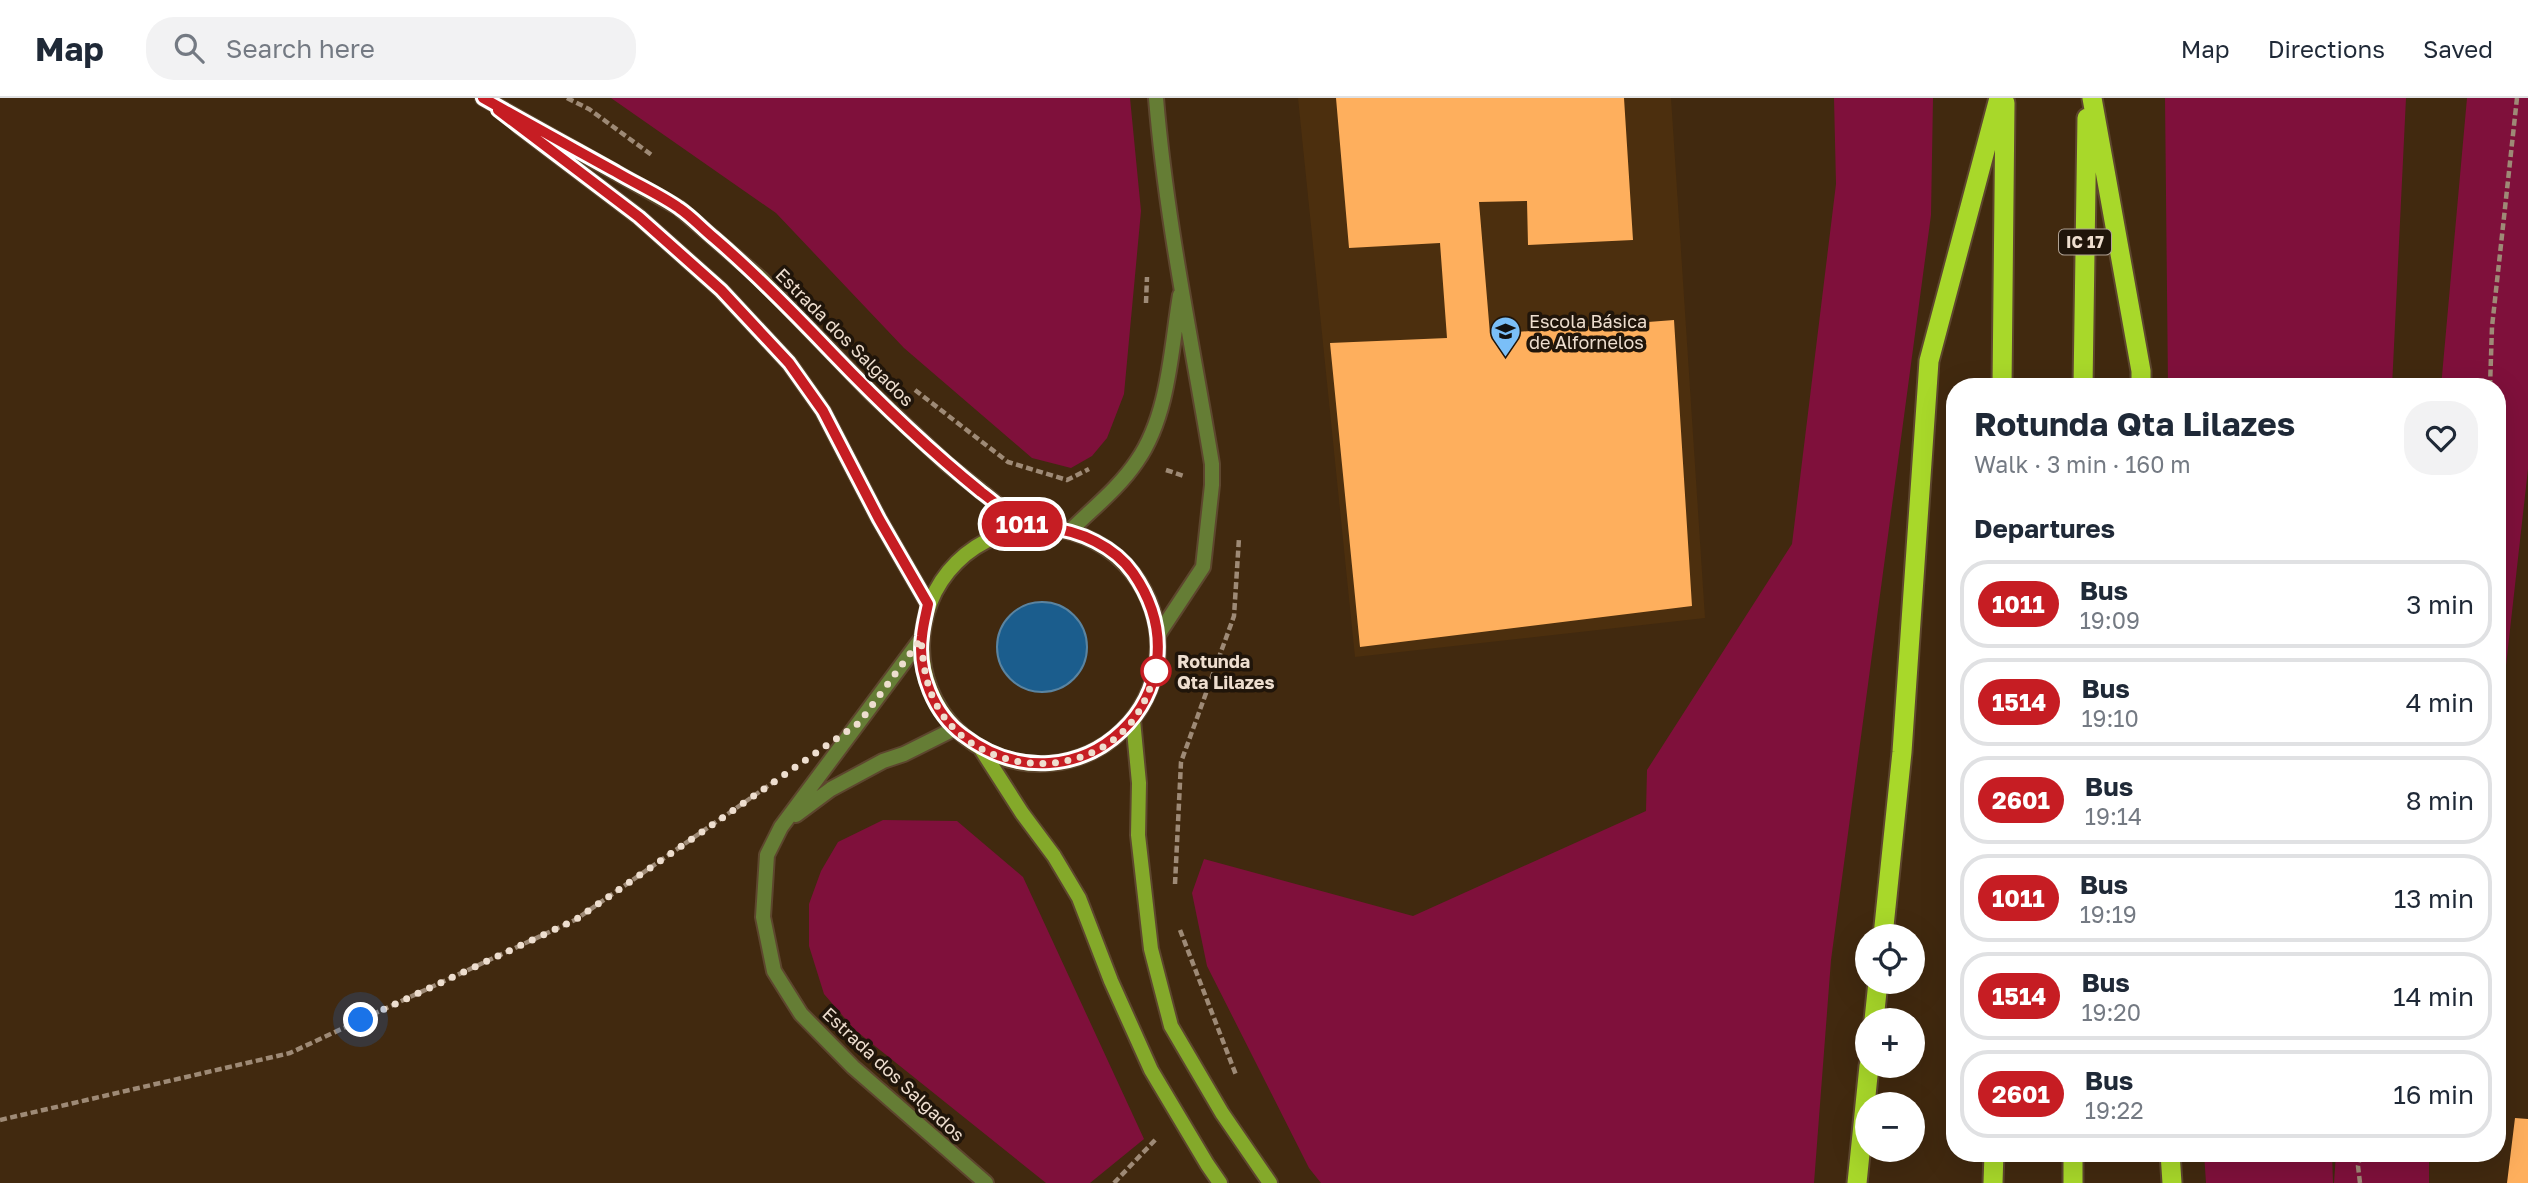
<!DOCTYPE html>
<meta charset="utf-8">
<style>
body{margin:0;font-family:"Golos Text",sans-serif;background:#f2f2f3;color:#1f2937;height:100vh;display:flex;flex-direction:column;font-size:26px;white-space:nowrap}
*{box-sizing:border-box;margin:0}
p{font-size:23px;color:#747a83}
.icon{flex:none;width:38px;height:38px;fill:none;stroke:currentColor;stroke-width:2;stroke-linecap:round;stroke-linejoin:round}
.map{position:relative;flex:1;overflow:hidden}
.panel{position:absolute;left:1946px;top:280px;width:560px;height:784px;display:flex;flex-direction:column;background:#fff;border-radius:28px;box-shadow:0 7px 28px #0002}
.panel>*{flex:none}
.badge{padding:0 14px;border-radius:23px;font-size:24px;line-height:46px}
.buttons{position:absolute;left:1855px;top:826px;display:grid;gap:14px}
.buttons a{display:grid;place-items:center;width:70px;height:70px;border-radius:50%;background:#fff;box-shadow:0 7px 28px #0002;font-size:35px}
.you{position:absolute;width:35px;height:35px;margin:-18px;border:5px solid #fff;border-radius:50%;background:#1a73e8;box-shadow:0 0 0 10px #1a73e833}
.map>.badge{position:absolute;translate:-50% -50%;box-shadow:0 0 0 4px #fff}
h2{padding:0 28px;font-size:26px;line-height:63px}
.round{display:grid;place-items:center;flex:none;width:74px;height:74px;border-radius:28px;background:#f2f2f3}
.summary{display:flex;align-items:center;justify-content:space-between;height:119px;padding:0 28px}
h1{font-size:33px;font-weight:700;line-height:52px}
ul{padding:0;list-style:none}
li{display:flex;align-items:center;gap:21px;height:88px;margin:0 14px 10px;padding:0 14px;border:4px solid #e0e1e3;border-radius:28px}
li div{flex:1}
li b{display:block;font-size:26px}
li em{font-style:normal}
li .badge{min-width:77px;font-weight:700;text-align:center}
header{display:flex;align-items:center;gap:42px;box-sizing:border-box;height:98px;padding:0 35px;background:#fff;border-bottom:2px solid #e0e1e3}
header strong{font-size:33px}
nav{display:flex;gap:38px;margin-inline-start:auto;font-size:24px}
.search{width:490px;height:63px;background:#f2f2f3;display:flex;align-items:center;gap:18px;box-sizing:border-box;padding:0 24px;border-radius:28px;color:#747a83;font-size:26px}
.map>svg:first-child{display:block}
</style>
<header>
<strong>Map</strong>
<div class="search"><svg class="icon" aria-label="search" viewBox="0 0 24 24"><circle cx="10" cy="10" r="6"/><path d="M15 15l6 6"/></svg>Search here</div>
<nav><a>Map</a><a>Directions</a><a>Saved</a></nav>
</header>
<div class="map">
<svg width="2528" height="1085" viewBox="0 0 2528 1085">
<rect width="100%" height="100%" fill="#41290f"/>
<path fill="#4c2f0e" d="M1298 0H1671L1705 520 1355 559Z"/>
<path fill="#7f103b" d="M611 0H1130L1141 113 1124 296 1107 340 1092 358 1071 370 1032 360 904 250 776 115Z
M1834 0H1933L1931 117 1831 862 1814 1085H1321L1309 1070 1207 868 1192 795 1204 761 1413 818 1646 713 1647 672 1792 446 1836 86Z
M2165 0H2406L2392 289H2168Z
M2467 0H2528V371L2497 648V289H2441Z
M883 722 957 723 1023 779 1144 1041 1090 1085H1046L855 932 824 896 809 848V806L821 773 838 744Z
M2204 1055H2332L2333 1085H2206Z
M2336 1055H2429V1085H2334Z"/>
<path fill="#1b5d8d" stroke="#5a84a1" stroke-width="2" d="M997 549a45 45 0 1 1 90 0a45 45 0 1 1-90 0Z"/>
<path fill="#feaf5d" d="M1336 0H1624L1633 142 1528 147 1527 103 1479 104 1490 236 1674 222 1692 508 1360 549 1330 245 1447 240 1440 145 1349 150Z
M2515 1020 2528 1021V1085H2507Z"/>
<g fill="none" stroke-linecap="round" stroke-linejoin="round">
<defs>
<path id="minor" d="M921 541 781 729 767 757 763 819 774 873 801 916 853 969 986 1085
M796 717 831 691 883 663 904 656 954 631"/>
<path id="tertiary" d="M1156 0C1166 122 1192 245 1212 366V387L1203 469 1158 537
M1070 433C1092 411 1119 390 1137 363 1169 317 1171 251 1180 197"/>
<path id="secondary" d="M483 0 679 110 761 181 872 296 947 366 1027 430
M519 28 639 119 721 192 789 265 823 313 879 421 928 506
M922 548a118 118 0 1 1 236 0a118 118 0 1 1-236 0Z
M1133 622 1139 685 1138 737 1151 851 1171 928 1222 1015 1270 1085
M981 651 1022 715 1054 758 1079 800 1111 883 1151 972 1207 1066 1220 1085"/>
<path id="trunk" d="M2092 0 2141 273V289
M2002 289 2005 5
M2083 289 2087 20
M1883 838 1902 654 1929 263 1999 0
M1874 922 1878 884
M2170 1055 2172 1085
M1857 1085 1869 968
M1993 1085 1994 1055
M2073 1085V1055"/>
</defs>
<use href="#minor" stroke="#5d462e" stroke-width="18"/>
<use href="#tertiary" stroke="#5d462e" stroke-width="18"/>
<use href="#secondary" stroke="#5d462e" stroke-width="18"/>
<use href="#trunk" stroke="#5d462e" stroke-width="23"/>
<path stroke="#9e8a76" stroke-width="4.5" stroke-dasharray="7 3.5" stroke-linecap="butt" d="M567 0 589 11 653 58
M1146 205 1147 179
M2490 289 2492 229 2517 0
M915 292 1008 364 1067 382 1089 371
M1166 372 1184 378
M1175 786 1181 664 1234 518 1239 440
M1180 832 1236 977
M0 1022 290 955 575 822 778 681
M1114 1085 1157 1040
M2360 1085 2358 1068 2361 1055"/>
<use href="#minor" stroke="#657d35" stroke-width="14"/>
<use href="#tertiary" stroke="#657d35" stroke-width="14"/>
<use href="#secondary" stroke="#84a92a" stroke-width="14"/>
<use href="#trunk" stroke="#a8d82a" stroke-width="19"/>
</g>
<g fill="none" stroke-linecap="round" stroke-linejoin="round">
<defs>
<path id="line" d="M483 0C527 25 571 49 616 74 636 86 659 96 679 110 691 118 702 130 714 140 756 176 794 215 832 255 879 304 928 351 981 394 995 404 1008 417 1023 427 1030 432 1039 429 1048 430 1079 432 1115 449 1133 475 1215 593 1077 724 963 637 934 616 917 574 922 538 923 527 926 516 928 506L879 421 823 313 789 265 721 192 639 119 498 12"/>
</defs>
<use href="#line" stroke="#fff" stroke-width="16"/>
<use href="#line" stroke="#c61d23" stroke-width="10"/>
<path stroke="#eedecf" stroke-width="7" stroke-dasharray="0 12.6" d="M361 922 575 822 859 625 921 541C923 563 925 584 935 604 972 678 1085 687 1134 621 1146 604 1152 586 1157 567L1156 573"/>
</g>
<defs>
<symbol id="school-pin" viewBox="-11 -11 22 30"><path d="M0 17L-7.5 6A9.5 9.5 0 1 1 7.5 6Z" fill="#7abff8" stroke="#20150a"/><path d="M0-5L7-2L0 1L-7-2ZM-4 1L0 2.5L4 1V4Q0 6-4 4Z" fill="#111"/></symbol>
</defs>
<g fill-rule="evenodd">
<use href="#school-pin" x="1488" y="216" width="35" height="47"/>
</g>
<circle fill="#fff" stroke="#c61d23" stroke-width="3.5" cx="1156" cy="573" r="14"/>
<g text-anchor="middle" dominant-baseline="central" stroke-width="7" stroke-linejoin="round" paint-order="stroke">
<rect fill="#20150a" stroke="#b0a294" stroke-width="2" x="2059" y="131.5" width="52" height="25" rx="5"/>
<g font-size="16" font-weight="bold" fill="#eedecf">
<text x="2085" y="144">IC 17</text>
</g>
<g font-size="18" fill="#eedecf" stroke="#20150a" text-anchor="start">
<text x="1529" y="223">Escola Básica<tspan x="1529" dy="21">de Alfornelos</tspan></text>
</g>
<g font-size="18" fill="#eedecf" stroke="#20150a">
<text transform="translate(845 239) rotate(45)">Estrada dos Salgados</text>
<text transform="translate(894 976) rotate(43)">Estrada dos Salgados</text>
</g>
<g font-size="18" font-weight="bold" fill="#eedecf" stroke="#20150a" text-anchor="start">
<text x="1177" y="563">Rotunda<tspan x="1177" dy="21">Qta Lilazes</tspan></text>
</g>
</g>
</svg>
<div class="buttons">
<a><svg class="icon" aria-label="locate" viewBox="0 0 24 24"><circle cx="12" cy="12" r="6"/><path d="M12 2v4M12 18v4M2 12h4M18 12h4"/></svg></a>
<a>+</a>
<a>−</a>
</div>
<div class="you" style="left:361px;top:922px"></div>
<b class="badge" style="left:1022px;top:426px;background:#c61d23;color:#fff">1011</b>
<section class="panel">
<div class="summary"><div><h1>Rotunda Qta Lilazes</h1><p>Walk · 3 min · 160 m</p></div><a class="round"><svg class="icon" aria-label="heart" viewBox="0 0 24 24"><path d="M12 20l-8-8c-3-5 5-10 8-4 3-6 11-1 8 4z"/></svg></a></div>
<h2>Departures</h2>
<ul>
<li><span class="badge" style="background:#c61d23;color:#fff">1011</span><div><b>Bus</b><p>19:09</p></div><em>3 min</em></li>
<li><span class="badge" style="background:#c61d23;color:#fff">1514</span><div><b>Bus</b><p>19:10</p></div><em>4 min</em></li>
<li><span class="badge" style="background:#c61d23;color:#fff">2601</span><div><b>Bus</b><p>19:14</p></div><em>8 min</em></li>
<li><span class="badge" style="background:#c61d23;color:#fff">1011</span><div><b>Bus</b><p>19:19</p></div><em>13 min</em></li>
<li><span class="badge" style="background:#c61d23;color:#fff">1514</span><div><b>Bus</b><p>19:20</p></div><em>14 min</em></li>
<li><span class="badge" style="background:#c61d23;color:#fff">2601</span><div><b>Bus</b><p>19:22</p></div><em>16 min</em></li>
</ul>
</section>
</div>
